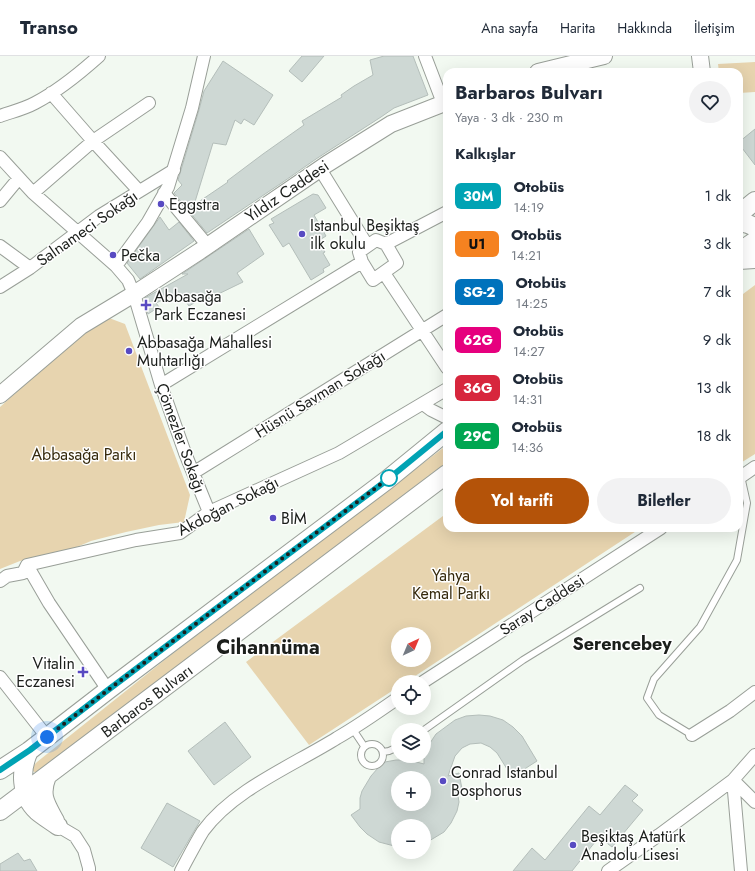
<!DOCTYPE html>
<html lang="tr">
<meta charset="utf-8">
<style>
body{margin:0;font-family:Jost,sans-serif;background:#f2f2f3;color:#1f2937;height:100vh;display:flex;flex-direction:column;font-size:15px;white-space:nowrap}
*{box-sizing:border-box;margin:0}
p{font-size:13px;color:#747a83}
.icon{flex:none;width:22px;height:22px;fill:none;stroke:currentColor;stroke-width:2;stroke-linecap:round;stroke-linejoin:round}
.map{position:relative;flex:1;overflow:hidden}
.drawer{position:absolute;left:443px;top:12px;width:300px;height:464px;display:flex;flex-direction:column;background:#fff;border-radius:12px;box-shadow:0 4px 16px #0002}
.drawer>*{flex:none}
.badge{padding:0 8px;border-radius:6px;font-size:14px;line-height:26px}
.needle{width:26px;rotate:44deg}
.fabs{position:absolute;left:391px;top:571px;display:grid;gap:8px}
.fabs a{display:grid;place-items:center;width:40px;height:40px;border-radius:50%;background:#fff;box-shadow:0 4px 16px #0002;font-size:20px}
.you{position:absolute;width:20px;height:20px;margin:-10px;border:3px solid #fff;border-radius:50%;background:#1a73e8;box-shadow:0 0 0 6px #1a73e833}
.map>.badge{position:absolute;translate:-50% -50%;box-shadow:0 0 0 2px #fff}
h2{padding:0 12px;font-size:15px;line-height:36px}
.round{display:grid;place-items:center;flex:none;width:42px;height:42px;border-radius:21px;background:#f2f2f3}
.overview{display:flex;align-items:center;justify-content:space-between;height:68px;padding:0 12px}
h1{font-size:19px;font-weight:700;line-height:30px}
.primary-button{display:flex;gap:8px;margin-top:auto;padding:8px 12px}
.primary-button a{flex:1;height:46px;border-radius:24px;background:#b45309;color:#fff;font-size:16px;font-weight:700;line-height:46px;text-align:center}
.primary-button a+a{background:#f2f2f3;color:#1f2937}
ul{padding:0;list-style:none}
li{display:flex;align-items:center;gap:12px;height:48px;padding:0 12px}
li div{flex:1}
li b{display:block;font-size:15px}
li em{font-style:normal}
li .badge{min-width:44px;font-weight:700;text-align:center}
header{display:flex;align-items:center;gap:24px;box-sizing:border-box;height:56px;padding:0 20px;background:#fff;border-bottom:1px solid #e0e1e3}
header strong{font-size:19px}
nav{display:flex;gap:22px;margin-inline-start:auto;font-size:14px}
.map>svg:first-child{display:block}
</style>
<header>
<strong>Transo</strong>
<nav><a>Ana sayfa</a><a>Harita</a><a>Hakkında</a><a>İletişim</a></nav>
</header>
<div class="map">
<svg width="755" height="815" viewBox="0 0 755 815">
<rect width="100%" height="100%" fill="#f2f9f1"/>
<path fill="#e7d4af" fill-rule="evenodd" d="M755 6V36L739 37V16H719L718 8Z
M755 229V398L739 408V241Z
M109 262 125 268 190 439 184 466 159 469 126 476 91 485 58 499 20 505 0 513V351L86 274Z
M447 389V406L36 717 33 715V710L37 706 167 602Z
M447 457V472H641L406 626H398V631L309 689 246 606ZM398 578H424V604H398Z"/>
<path fill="#ced8d4" stroke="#b4beba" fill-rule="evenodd" d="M302 0H324L302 26 289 15Z
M384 0H413L428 39 394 52 381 61 316 103 283 126 207 177 174 137 182 129 178 124 199 54 204 35 223 5 273 39 254 69 244 63 241 68 235 64 226 89 213 87 194 149 228 126 227 125 263 98 304 69 302 65 342 41 341 39 354 30 373 19 370 4Z
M755 73V109L739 88V86Z
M313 138 318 139 326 152 314 159 326 180 318 185 325 196 323 197 330 209 323 213 324 216 311 224 289 187 283 191 269 169 274 167 271 163Z
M160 161 169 174 179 166 194 185 140 223 127 207Z
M249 173 264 198 237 217 243 226 208 243 207 241 200 245 199 244 189 250 179 236 156 247 159 251 148 258 143 243 188 218H182Z
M479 659 490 660 503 664 513 671 522 680 537 705 512 721 497 697 490 691 481 687 470 688 462 692 455 700 448 720 459 717 462 733 457 734 459 746 457 755 451 767 444 776 424 788V770H398V791L379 786 367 778 360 771 351 759 360 753V742L362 735 371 720 378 712 385 706 396 704H409L424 708V696L436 678 455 664 466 660ZM398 722H424V748H398Z
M225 666 251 701 214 729 188 695Z
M625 729 638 739 632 745 643 754 612 791 599 781 572 815H513L532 792 545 804 589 750 600 759Z
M167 747 200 765 173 811 141 792Z
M18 797 24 805 30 803 37 815H0V808Z"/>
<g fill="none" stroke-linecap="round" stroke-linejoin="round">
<defs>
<path id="lane" d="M352 672 364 690
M424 674 523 604 640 532
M692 679 659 659 647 642 654 623 700 571 737 504 747 447 741 420
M361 699a11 11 0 1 1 22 0a11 11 0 1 1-22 0Z
M383 696 389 695 398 691"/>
<path id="street" d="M425 0 443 47
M51 37 93 85 139 135
M0 60C11 56 24 53 35 47 58 35 80 17 99 0
M0 101 33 137 116 210 128 224 134 238 161 329 185 397 209 456
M320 113 367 189
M33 137 93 85 149 47
M164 137 208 190
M0 145 19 122
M376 184 386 188 397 207 373 224 362 206 359 196Z
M386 188 447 156
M0 190 30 212
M116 210 148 166 168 131 192 52 204 0
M384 217 447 312
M0 231 30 212 99 160 174 114
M161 329 362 206
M423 348 431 354 447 362
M193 417 447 259
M739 422 755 411
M27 509 49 547 108 634
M0 525 7 520 23 517 27 509 136 484 180 477 209 456 339 397 447 333
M0 621 47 681
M423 626 661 472
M692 679 730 655 755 636
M733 724 741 815
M733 724 755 746
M58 770 75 780 84 794 89 812V815
M181 815C188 802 195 788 203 775 234 733 294 709 337 682 358 670 378 656 398 642
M608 815 659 779 733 724 755 699"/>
<path id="secondary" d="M700 0 702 16
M538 16 604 0
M0 339 81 270 134 238 200 195 327 108 391 68 447 46"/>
<path id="primary" d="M739 158 755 145
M739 166 748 168 755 171
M739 196 755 185
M739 204 755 203
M29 695C20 714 20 739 37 755 43 760 51 765 58 770
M0 714 29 695 108 634 387 424 447 375
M47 720C39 740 46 748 55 765
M0 755 447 418"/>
</defs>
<use href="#lane" stroke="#999f98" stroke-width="8"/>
<use href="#street" stroke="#999f98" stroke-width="14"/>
<use href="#secondary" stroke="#999f98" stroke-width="18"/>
<use href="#primary" stroke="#999f98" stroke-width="20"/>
<use href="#lane" stroke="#fff" stroke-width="6"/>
<use href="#street" stroke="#fff" stroke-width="12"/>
<use href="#secondary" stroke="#fff" stroke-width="16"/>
<use href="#primary" stroke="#fff" stroke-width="18"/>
</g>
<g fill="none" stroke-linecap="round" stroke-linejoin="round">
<defs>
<path id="line" d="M0 714 30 694 108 634 387 424 447 375"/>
</defs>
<use href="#line" stroke="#fff" stroke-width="9"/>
<use href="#line" stroke="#00a3b4" stroke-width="6"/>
<path stroke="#1b1e1b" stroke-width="4" stroke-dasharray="0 7.2" d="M47 681 108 634 389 422"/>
</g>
<g fill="#584ac2" stroke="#fff" stroke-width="1.5">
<circle cx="161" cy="148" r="4"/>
<circle cx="302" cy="178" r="4"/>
<circle cx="113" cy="199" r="4"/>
<path d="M144 243h4v4h4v4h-4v4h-4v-4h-4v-4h4z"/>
<circle cx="129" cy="295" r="4"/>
<circle cx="273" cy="462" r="4"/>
<path d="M81 610h4v4h4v4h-4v4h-4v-4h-4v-4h4z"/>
<circle cx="443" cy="725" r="4"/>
<circle cx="573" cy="789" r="4"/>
</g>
<circle fill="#fff" stroke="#00a3b4" stroke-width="2" cx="389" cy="422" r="8"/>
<g text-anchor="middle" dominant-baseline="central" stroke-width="3" stroke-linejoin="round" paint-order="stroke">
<g font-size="16" fill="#1b1e1b" stroke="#fff">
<text transform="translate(287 135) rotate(-34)">Yıldız Caddesi</text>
<text transform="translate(87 172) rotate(-35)">Salnameci Sokağı</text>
<text transform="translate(320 338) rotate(-32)">Hüsnü Savman Sokağı</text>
<text transform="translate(181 382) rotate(70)">Çömezler Sokağı</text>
<text transform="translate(228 450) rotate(-27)">Akdoğan Sokağı</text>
<text transform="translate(542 549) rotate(-33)">Saray Caddesi</text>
<text transform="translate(147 645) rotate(-37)">Barbaros Bulvarı</text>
</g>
<g font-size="16" fill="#1b1e1b" stroke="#fff" text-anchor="start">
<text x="169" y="148">Eggstra</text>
<text x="310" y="169">Istanbul Beşiktaş<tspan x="310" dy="18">ilk okulu</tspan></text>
<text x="121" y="199">Pečka</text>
<text x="154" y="240">Abbasağa<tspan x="154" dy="18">Park Eczanesi</tspan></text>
<text x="137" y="286">Abbasağa Mahallesi<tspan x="137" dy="18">Muhtarlığı</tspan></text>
<text x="281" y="462">BİM</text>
<text x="75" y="607" text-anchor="end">Vitalin<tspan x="75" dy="18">Eczanesi</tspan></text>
<text x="451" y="716">Conrad Istanbul<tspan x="451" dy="18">Bosphorus</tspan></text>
<text x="581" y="780">Beşiktaş Atatürk<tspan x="581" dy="18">Anadolu Lisesi</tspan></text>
</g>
<g font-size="16" fill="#35290c" stroke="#fff">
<text x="84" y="398">Abbasağa Parkı</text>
<text x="451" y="519">Yahya<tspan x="451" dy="18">Kemal Parkı</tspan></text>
</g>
<g font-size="18" font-weight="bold" fill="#1b1e1b" stroke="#fff">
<text x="622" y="588">Serencebey</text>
</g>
<g font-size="20" font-weight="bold" fill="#1b1e1b" stroke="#fff">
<text x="268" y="591">Cihannüma</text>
</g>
</g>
</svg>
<div class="fabs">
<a><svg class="needle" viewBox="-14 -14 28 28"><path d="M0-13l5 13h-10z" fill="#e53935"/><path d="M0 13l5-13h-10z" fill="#747a83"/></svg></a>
<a><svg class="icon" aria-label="locate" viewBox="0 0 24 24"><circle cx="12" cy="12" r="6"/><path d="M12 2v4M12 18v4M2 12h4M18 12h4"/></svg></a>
<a><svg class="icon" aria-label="layers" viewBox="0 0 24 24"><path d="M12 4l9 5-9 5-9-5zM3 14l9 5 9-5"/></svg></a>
<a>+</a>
<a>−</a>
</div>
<div class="you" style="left:47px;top:681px"></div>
<section class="drawer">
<div class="overview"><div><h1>Barbaros Bulvarı</h1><p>Yaya · 3 dk · 230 m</p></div><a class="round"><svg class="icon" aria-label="heart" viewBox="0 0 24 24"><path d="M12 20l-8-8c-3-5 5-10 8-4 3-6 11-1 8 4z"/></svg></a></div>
<h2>Kalkışlar</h2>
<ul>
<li><span class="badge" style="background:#00a3b4;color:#fff">30M</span><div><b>Otobüs</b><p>14:19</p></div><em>1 dk</em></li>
<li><span class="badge" style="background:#f58220;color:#111">U1</span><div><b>Otobüs</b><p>14:21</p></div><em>3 dk</em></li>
<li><span class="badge" style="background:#0072bc;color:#fff">SG-2</span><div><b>Otobüs</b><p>14:25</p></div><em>7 dk</em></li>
<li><span class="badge" style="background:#e6007e;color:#fff">62G</span><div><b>Otobüs</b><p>14:27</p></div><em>9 dk</em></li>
<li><span class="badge" style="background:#d7263d;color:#fff">36G</span><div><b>Otobüs</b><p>14:31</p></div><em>13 dk</em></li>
<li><span class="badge" style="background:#00a651;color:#fff">29C</span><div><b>Otobüs</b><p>14:36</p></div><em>18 dk</em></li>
</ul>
<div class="primary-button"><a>Yol tarifi</a><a>Biletler</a></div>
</section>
</div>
